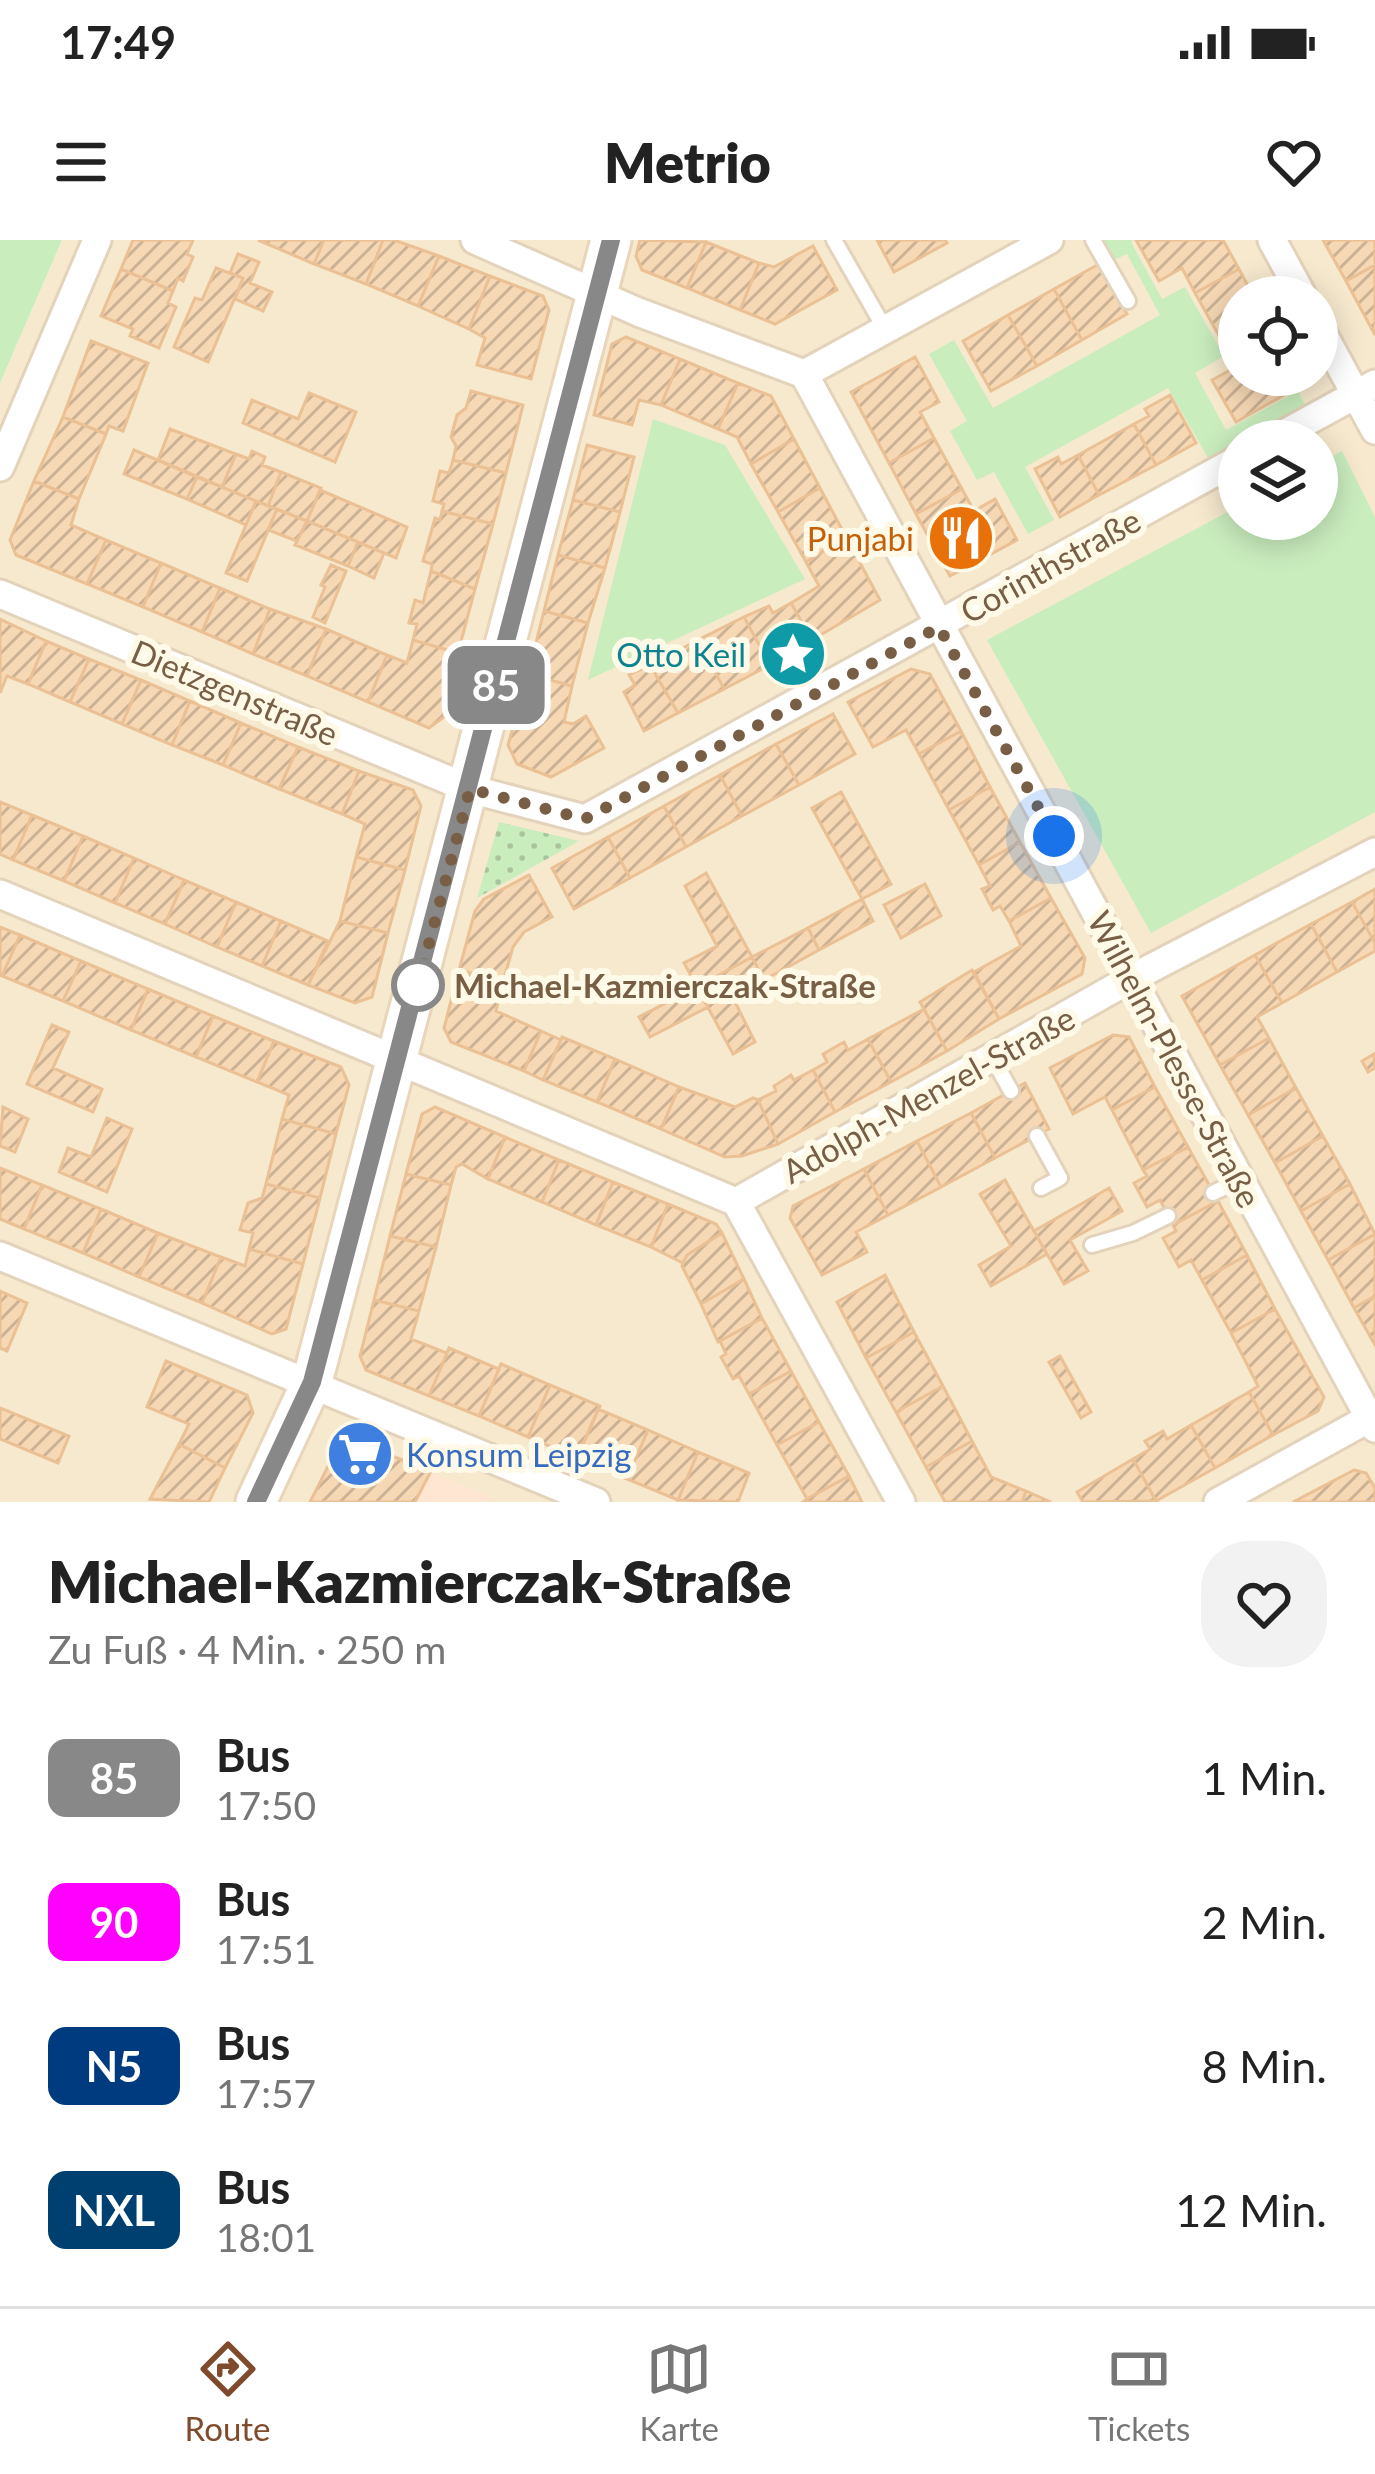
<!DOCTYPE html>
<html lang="de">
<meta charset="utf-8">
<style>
body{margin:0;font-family:Lato,sans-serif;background:#f2f2f2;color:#222;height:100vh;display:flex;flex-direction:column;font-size:45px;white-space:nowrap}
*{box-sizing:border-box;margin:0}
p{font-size:39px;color:#767676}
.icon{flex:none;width:66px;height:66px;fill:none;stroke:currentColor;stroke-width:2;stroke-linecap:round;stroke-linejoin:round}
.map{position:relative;height:1262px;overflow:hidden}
.side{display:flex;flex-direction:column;background:#fff;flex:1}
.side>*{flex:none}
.badge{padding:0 24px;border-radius:18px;font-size:42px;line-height:78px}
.tools{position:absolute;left:1218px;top:36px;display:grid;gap:24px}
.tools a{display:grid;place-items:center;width:120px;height:120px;border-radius:50%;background:#fff;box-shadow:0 6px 30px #0003;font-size:60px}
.you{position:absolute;width:60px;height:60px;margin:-30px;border:9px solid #fff;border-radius:50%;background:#1a73e8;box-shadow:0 0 0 18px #1a73e833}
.map>.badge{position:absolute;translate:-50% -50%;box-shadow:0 0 0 6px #fff}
.round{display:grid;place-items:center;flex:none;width:126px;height:126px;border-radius:48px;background:#f2f2f2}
.summary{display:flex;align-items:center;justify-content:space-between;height:204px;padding:0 48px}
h1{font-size:57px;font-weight:800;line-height:90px}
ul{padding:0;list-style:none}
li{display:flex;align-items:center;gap:36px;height:144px;padding:0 48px}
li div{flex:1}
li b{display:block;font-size:45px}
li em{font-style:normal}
li .badge{min-width:132px;font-weight:700;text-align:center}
.status{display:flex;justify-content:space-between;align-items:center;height:84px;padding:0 60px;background:#fff;direction:ltr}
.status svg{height:33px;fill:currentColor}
header{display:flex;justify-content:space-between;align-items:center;height:156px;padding:0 48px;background:#fff;font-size:54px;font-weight:800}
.dock{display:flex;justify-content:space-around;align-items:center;height:168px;border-top:3px solid #e0e0e0;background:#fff;font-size:33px;color:#767676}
.dock a{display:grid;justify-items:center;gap:6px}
.dock .active{color:#804a2d}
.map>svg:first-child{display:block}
</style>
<div class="status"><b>17:49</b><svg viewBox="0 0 49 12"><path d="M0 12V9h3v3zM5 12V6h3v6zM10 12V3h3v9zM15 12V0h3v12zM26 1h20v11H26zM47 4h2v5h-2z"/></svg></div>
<header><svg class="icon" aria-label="menu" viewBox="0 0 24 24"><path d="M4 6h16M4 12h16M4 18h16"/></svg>Metrio<svg class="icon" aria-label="heart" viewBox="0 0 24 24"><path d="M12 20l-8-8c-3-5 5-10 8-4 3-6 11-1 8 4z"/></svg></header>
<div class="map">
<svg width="1375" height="1262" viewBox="0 0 1375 1262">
<defs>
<pattern id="grass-dots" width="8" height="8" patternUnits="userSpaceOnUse" patternTransform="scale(3)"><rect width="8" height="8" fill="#caedbe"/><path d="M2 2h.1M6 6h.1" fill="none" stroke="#a9c39c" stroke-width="1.8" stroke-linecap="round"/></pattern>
<pattern id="building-hatch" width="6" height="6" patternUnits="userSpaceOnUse" patternTransform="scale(3)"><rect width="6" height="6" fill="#f6d8b5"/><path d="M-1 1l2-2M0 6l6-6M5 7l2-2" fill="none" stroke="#ccb295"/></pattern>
</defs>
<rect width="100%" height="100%" fill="#fef7e0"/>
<path fill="#f6e9ce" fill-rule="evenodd" d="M62 0H1375V1262H0V143ZM1239 57H1317V135H1239ZM1239 201H1317V279H1239Z"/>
<path fill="#ffe6d3" d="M343 1197 489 1256 487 1262H310Z"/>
<path fill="url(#grass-dots)" d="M499 582 579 601 477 658Z"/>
<path fill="#caedbe" d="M0 0H62L0 143Z
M1103 0H1133L1131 2 1162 59 1185 47 1224 116 1195 133 1226 190 1298 151 1307 169 1250 201H1239V207L1211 223 1168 148 1025 227 1054 280 1028 294 994 232 977 240 950 191 967 181 929 114 954 100 993 168 1160 75 1127 14 1114 20Z
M653 179 725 205 805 339 588 440Z
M1342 211 1375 277V572L1151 693 987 400 1239 266V279H1317V224Z"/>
<path fill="url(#building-hatch)" stroke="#eac094" stroke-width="3" d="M133 0H193L187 14 193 17 183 41 178 38 173 51 121 29Z
M258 0H324L314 24Z
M324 0H383L366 44 314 24Z
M383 0H394L439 16 418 66 366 44Z
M640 0 706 2 687 48 642 30 636 16Z
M877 0H945L947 3 894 32Z
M1136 0H1223L1239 29 1195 53 1182 28 1159 41Z
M1323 0H1375V25L1346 41Z
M706 2 759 23 740 70 687 48Z
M813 6 837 50 775 84 740 70 759 23 774 27Z
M238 14 259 22 250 43 272 52 263 71 235 59 243 38 230 33Z
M439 16 490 36 469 89 418 66Z
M1099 24 1127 74 1082 100 1054 49Z
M1375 25V95L1346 41Z
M216 28 243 38 208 122 174 107 195 58 202 60Z
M121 29 173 51 168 63 176 67 159 108 130 96 133 89 101 76Z
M1239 29 1254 57H1239V101L1226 108 1195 53Z
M490 36 543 56 549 70 531 139 477 125 485 98 469 89Z
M1054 49 1082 100 1037 126 1008 75Z
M1008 75 1037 126 991 151 963 101Z
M626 97 680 119 661 165 639 160 632 185 594 175 612 104Z
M91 101 148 123 123 191 109 186 106 194 63 177Z
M1239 101V135H1297L1302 145 1236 182 1212 140 1236 127 1226 108Z
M915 117 939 162 920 172 934 198 889 223 851 152Z
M680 119 738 143 718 189 661 165Z
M738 143 771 156 794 199 751 224 737 197 718 189Z
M471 151 523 165 506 233 453 220 456 206 451 197 457 175 466 168Z
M309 153 356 172 335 222 243 183 252 160 298 179Z
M1170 155 1196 203 1156 225 1134 184 1149 176 1145 169Z
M63 177 106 194 79 259 34 241Z
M1134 184 1156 225 1099 255 1078 215Z
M170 189 236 214 222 247 158 220Z
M934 198 962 249 916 274 889 223Z
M794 199 820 248 778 272 751 224Z
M587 205 634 217 620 272 573 260Z
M134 210 197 237 187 259 124 234Z
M252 211 265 217 262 225 281 232 268 266 222 247 236 214 249 219Z
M1078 215 1099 255 1060 277 1035 229 1058 217 1061 224Z
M453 220 506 233 493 284 442 271 444 264 433 261 440 231 449 233Z
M281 232 321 248 307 281 268 266Z
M197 237 256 261 246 285 187 259Z
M34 241 79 259 71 285 106 300 87 344 16 315 10 300Z
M820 248 846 297 806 322 778 272Z
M962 249 974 271 995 259 1017 300 950 336 916 274Z
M320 250 407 287 396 318 307 281Z
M573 260 620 272 605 328 558 315Z
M256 261 277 269 247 341 226 333Z
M277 269 307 281 297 301 268 290Z
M442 271 493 284 475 349 431 331 432 324 423 321 435 278 440 280Z
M307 281 358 302 348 326 295 305Z
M846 297 880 360 812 400 791 363 819 346 806 322Z
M106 300 161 323 143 367 87 344Z
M358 302 384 313 374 338 348 326Z
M558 315 605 328 588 383 544 371Z
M161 323 220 348 202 392 143 367Z
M331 325 346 331 325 383 313 377 325 347 321 345Z
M431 331 475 349 458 413 413 400 417 384 409 383 415 360 423 363Z
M220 348 270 369 253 414 202 392Z
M791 363 812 400 770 425 744 377 769 366 773 373Z
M270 369 326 389 307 436 253 414Z
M544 371 588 383 572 446 528 434Z
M744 377 770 425 724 449 698 400Z
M0 379 46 401 28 444 7 436 0 453Z
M326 389 387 415 368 462 307 436Z
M413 400 458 413 444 477 429 488 368 462 387 415 407 423Z
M698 400 724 449 678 473 650 425Z
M46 401 89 419 70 462 28 444Z
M89 419 141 440 122 484 70 462Z
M650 425 678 473 644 491 624 452 635 445 629 435Z
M911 429 930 434 961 491 919 514 906 490 873 507 848 462Z
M528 434 572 446 564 482 573 484 586 476 604 508 551 537 517 524 508 505Z
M141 440 190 461 172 505 122 484Z
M190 461 241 483 223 525 172 505Z
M833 474 855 514 799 545 776 504Z
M241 483 298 507 279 549 223 525Z
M961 491 990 547 949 570 919 514Z
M776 504 799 545 742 576 720 535Z
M298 507 359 531 342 574 279 549Z
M359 531 413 550 421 566 405 630 356 617 365 584 342 574Z
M720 535 742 576 686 607 664 566Z
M990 547 1020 602 979 625 949 570Z
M841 552 891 644 862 659 812 568Z
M0 562 32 575 13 620 0 614Z
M664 566 686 607 630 638 608 597Z
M32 575 83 596 64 641 13 620Z
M83 596 134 618 115 663 64 641Z
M608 597 630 638 574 669 552 628Z
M1020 602 1051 658 1009 681 1000 666 993 670 982 649 990 646 979 625Z
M356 617 405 630 388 693 340 681Z
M134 618 184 640 165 684 115 663Z
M706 633 752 717 697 747 684 723 717 706 685 646Z
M529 635 552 677 524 692 513 707 503 742 459 730 475 671 484 659Z
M184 640 236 662 217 707 165 684Z
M925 644 941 676 901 698 884 665Z
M1375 649V703L1352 662Z
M1051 658 1085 718 1082 734 999 779 974 732 1021 706 1009 681Z
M862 659 873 681 819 710 808 688Z
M236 662 281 681 262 726 217 707Z
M1352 662 1375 703V711L1337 732 1311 684Z
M281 681 328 701 308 745 262 726Z
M340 681 388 693 372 757 355 763 308 745Z
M1311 684 1337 732 1282 763 1255 715Z
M0 687 20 695 2 736 0 735Z
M808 688 819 710 764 740 752 717Z
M20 695 81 721 63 761 2 736Z
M1255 715 1282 763 1257 777 1269 798 1220 825 1182 756Z
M752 717 764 740 732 756 755 802 733 814 697 747Z
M81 721 148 749 131 790 63 761Z
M459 730 503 742 496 771 541 791 524 831 451 802 444 788Z
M972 730 999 779 947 811 920 762Z
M697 747 708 767 650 797 639 777Z
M148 749 213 776 196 817 131 790Z
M924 769 947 811 891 842 868 799Z
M213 776 274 801 257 842 196 817Z
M52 785 69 792 53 828 102 849 93 872 27 844Z
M541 791 561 800 543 840 524 831Z
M1113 795 1129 797 1155 847 1112 870 1105 857 1073 874 1050 828Z
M562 797 615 819 597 862 543 840Z
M1269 798 1296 848 1248 875 1220 825Z
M868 799 891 842 835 872 813 830 827 822 823 814 844 802 848 810Z
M274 801 341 827 349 845 336 894 282 879 289 855 257 842Z
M1374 814 1375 828 1368 832 1362 821Z
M615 819 679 847 661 889 597 862Z
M813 830 835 872 778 904 758 860 776 851 774 846 791 835 794 840Z
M1025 843 1049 889 995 918 971 873Z
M679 847 735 867 753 858 758 860 778 904 742 916 725 917 661 889Z
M1155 847 1188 907 1143 930 1112 870Z
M1296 848 1323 896 1275 923 1248 875Z
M3 867 28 879 15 912 0 906Z
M435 867 505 897 488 939 462 924 456 927 451 945 406 934 422 874Z
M971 873 995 918 941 947 917 901Z
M107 878 132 889 107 952 59 932 68 908 91 917Z
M282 879 336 894 320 958 266 944Z
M1323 896 1350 944 1301 971 1275 923Z
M505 897 559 920 542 962 488 939Z
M917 901 941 947 888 975 864 929Z
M1188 907 1218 961 1173 985 1160 960 1147 967 1134 943 1147 936 1143 930Z
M559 920 613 942 596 985 542 962Z
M0 928 42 945 24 989 0 979Z
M864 929 888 975 856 992 867 1012 822 1035 790 978 793 966Z
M406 934 451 945 436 1007 390 996Z
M1005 940 1047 1014 991 1046 979 1025 1011 1006 980 954Z
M613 942 668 964 651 1007 596 985Z
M266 944 320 958 303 1024 249 1009 253 993 240 990 248 963 262 958Z
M1350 944 1375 994 1328 1020 1301 971Z
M42 945 101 969 83 1013 24 989Z
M1109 948 1122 971 1070 1000 1088 1031 1064 1044 1034 991Z
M1218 961 1247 1015 1202 1040 1191 1020 1179 1027 1163 998 1176 991 1173 985Z
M668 964 716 984 722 993 687 1015 683 1023 651 1007Z
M101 969 158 993 139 1037 83 1013Z
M158 993 221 1017 202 1063 139 1037Z
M722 993 744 1039 701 1064 682 1026 687 1015Z
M1375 994V1056L1354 1068 1328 1020Z
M390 996 436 1007 419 1071 374 1060Z
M249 1009 303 1024 286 1089 272 1094 202 1063 221 1017 245 1026Z
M1247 1015 1275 1069 1231 1093 1202 1040Z
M885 1035 914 1092 866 1118 837 1062Z
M744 1039 762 1078 718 1102 701 1064Z
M0 1051 27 1063 7 1111 0 1108Z
M1375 1056V1105L1354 1068Z
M374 1060 419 1071 411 1099 447 1113 429 1156 366 1130 360 1116Z
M1275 1069 1324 1157 1318 1171 1273 1195 1249 1152 1258 1146 1231 1093Z
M762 1078 791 1131 749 1154 739 1136 733 1139 721 1117 726 1114 720 1101Z
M914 1092 943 1146 896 1172 866 1118Z
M449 1108 499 1129 479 1176 429 1156Z
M1060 1116 1091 1172 1081 1178 1049 1122Z
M166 1121 247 1155 253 1173 225 1228 179 1204 189 1184 147 1167Z
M501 1124 550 1145 528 1197 479 1176Z
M791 1131 819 1182 777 1205 749 1154Z
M550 1145 600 1166 577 1218 528 1197Z
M943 1146 972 1201 926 1227 896 1172Z
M1249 1152 1273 1195 1215 1228 1191 1185Z
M0 1168 69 1196 58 1223 0 1199Z
M598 1169 648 1190 627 1239 577 1218Z
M819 1182 849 1236 807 1259 777 1205Z
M1191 1185 1215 1228 1156 1261 1133 1219 1150 1209 1145 1201 1163 1191 1167 1199Z
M648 1190 698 1212 678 1260 627 1239Z
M343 1197 431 1231 415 1262H310Z
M972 1201 991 1237 1026 1251 1022 1262H945L926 1227Z
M179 1204 225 1228 209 1262 150 1259Z
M698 1212 749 1233 738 1262 678 1260Z
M1133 1219 1156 1261 1083 1262 1077 1252Z
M1354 1230 1366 1233 1375 1248V1262H1293Z
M849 1236 862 1262H803L807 1259Z
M1026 1251 1051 1262H1022Z"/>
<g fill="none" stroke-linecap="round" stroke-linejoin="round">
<defs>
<path id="service" d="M834 0 885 89
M1093 0 1128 61
M992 817 1011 851
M1037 896 1060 938 1041 948
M1213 953 1241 939
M1092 1005 1133 993 1168 976"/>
<path id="minor" d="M475 0 638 72 804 134
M1272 0 1303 57
M1317 83 1375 190
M804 134 1375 1188
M804 134 1049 0
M1271 201 1375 144
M0 227 97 0
M0 354 470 549 585 579 1239 219
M0 654 736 962 901 1262
M736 962 1132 738 1375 612
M0 1016 596 1262
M1218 1262 1375 1175"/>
<path id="secondary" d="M256 1262 312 1142 611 0"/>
</defs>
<use href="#service" stroke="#e3d3bb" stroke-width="20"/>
<use href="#minor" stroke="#e3d3bb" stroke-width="33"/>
<use href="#secondary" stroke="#e9d5b9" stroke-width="45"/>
<use href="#service" stroke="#fff" stroke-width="14"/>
<use href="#minor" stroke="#fff" stroke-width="27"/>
<use href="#secondary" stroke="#fff" stroke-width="39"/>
</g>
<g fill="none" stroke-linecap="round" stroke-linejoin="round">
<defs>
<path id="line" d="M256 1262 312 1142 611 0"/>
</defs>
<use href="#line" stroke="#fff" stroke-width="27"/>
<use href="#line" stroke="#888" stroke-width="18"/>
<path stroke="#775e45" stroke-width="12" stroke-dasharray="0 21.6" d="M418 745 470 549 585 579 939 387 1054 596"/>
</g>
<defs>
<symbol id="restaurant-disc" viewBox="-11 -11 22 22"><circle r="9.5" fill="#e8710a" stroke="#fff9e8"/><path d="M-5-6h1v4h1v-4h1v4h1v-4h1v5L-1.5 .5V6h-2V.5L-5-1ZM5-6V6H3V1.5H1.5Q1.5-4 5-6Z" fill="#fff"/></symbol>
<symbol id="sight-disc" viewBox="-11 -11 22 22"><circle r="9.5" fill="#0f9aa8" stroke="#fff9e8"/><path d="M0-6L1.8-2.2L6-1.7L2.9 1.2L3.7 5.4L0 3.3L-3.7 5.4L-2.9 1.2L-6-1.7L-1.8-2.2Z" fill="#fff"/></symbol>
<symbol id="supermarket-disc" viewBox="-11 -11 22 22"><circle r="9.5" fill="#3f7fe0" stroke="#fff9e8"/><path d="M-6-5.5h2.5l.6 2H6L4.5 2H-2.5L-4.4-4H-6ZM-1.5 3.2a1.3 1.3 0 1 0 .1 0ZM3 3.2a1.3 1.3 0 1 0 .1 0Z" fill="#fff"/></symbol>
</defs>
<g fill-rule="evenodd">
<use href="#restaurant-disc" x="923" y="260" width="76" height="76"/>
<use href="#sight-disc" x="755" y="376" width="76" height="76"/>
<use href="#supermarket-disc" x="322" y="1176" width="76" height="76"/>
</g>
<circle fill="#fff" stroke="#888" stroke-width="6" cx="418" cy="745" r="24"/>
<g text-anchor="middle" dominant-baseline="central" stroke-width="12" stroke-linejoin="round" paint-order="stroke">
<g font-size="33" fill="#c56008" stroke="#fff9e8" text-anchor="end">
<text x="914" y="298">Punjabi</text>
</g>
<g font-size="33" fill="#775e45" stroke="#fff9e8">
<text transform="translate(1050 325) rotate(-29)">Corinthstraße</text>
<text transform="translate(235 452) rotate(23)">Dietzgenstraße</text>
<text transform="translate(1175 819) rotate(62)">Wilhelm-Plesse-Straße</text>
<text transform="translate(928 854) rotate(-29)">Adolph-Menzel-Straße</text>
</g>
<g font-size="33" fill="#0d838f" stroke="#fff9e8" text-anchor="end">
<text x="746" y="414">Otto Keil</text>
</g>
<g font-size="33" font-weight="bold" fill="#775e45" stroke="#fff9e8" text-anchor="start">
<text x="454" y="745">Michael-Kazmierczak-Straße</text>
</g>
<g font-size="33" fill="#366cbe" stroke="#fff9e8" text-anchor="start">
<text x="406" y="1214">Konsum Leipzig</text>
</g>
</g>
</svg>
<div class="tools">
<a><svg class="icon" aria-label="locate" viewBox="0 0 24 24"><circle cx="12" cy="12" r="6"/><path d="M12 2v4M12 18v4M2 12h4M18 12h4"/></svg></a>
<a><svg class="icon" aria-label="layers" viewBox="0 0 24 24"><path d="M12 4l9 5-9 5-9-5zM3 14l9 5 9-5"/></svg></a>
</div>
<div class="you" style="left:1054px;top:596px"></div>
<b class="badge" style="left:496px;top:445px;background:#888;color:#fff">85</b>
</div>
<section class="side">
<div class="summary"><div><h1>Michael-Kazmierczak-Straße</h1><p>Zu Fuß · 4 Min. · 250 m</p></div><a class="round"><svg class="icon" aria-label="heart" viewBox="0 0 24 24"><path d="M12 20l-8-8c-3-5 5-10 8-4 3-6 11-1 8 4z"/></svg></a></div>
<ul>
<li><span class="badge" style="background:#888;color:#fff">85</span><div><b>Bus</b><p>17:50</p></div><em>1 Min.</em></li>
<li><span class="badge" style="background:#f0f;color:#fff">90</span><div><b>Bus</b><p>17:51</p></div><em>2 Min.</em></li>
<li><span class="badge" style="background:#003b80;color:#fff">N5</span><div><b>Bus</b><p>17:57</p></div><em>8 Min.</em></li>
<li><span class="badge" style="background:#004071;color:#fff">NXL</span><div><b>Bus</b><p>18:01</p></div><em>12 Min.</em></li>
</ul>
</section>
<nav class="dock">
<a class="active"><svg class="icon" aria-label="directions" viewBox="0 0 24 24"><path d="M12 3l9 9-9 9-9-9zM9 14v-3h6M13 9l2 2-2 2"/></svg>Route</a>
<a><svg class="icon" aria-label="map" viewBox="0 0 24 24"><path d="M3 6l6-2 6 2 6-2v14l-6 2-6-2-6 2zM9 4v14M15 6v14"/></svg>Karte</a>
<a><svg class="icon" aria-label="tickets" viewBox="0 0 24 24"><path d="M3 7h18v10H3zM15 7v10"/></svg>Tickets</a>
</nav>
